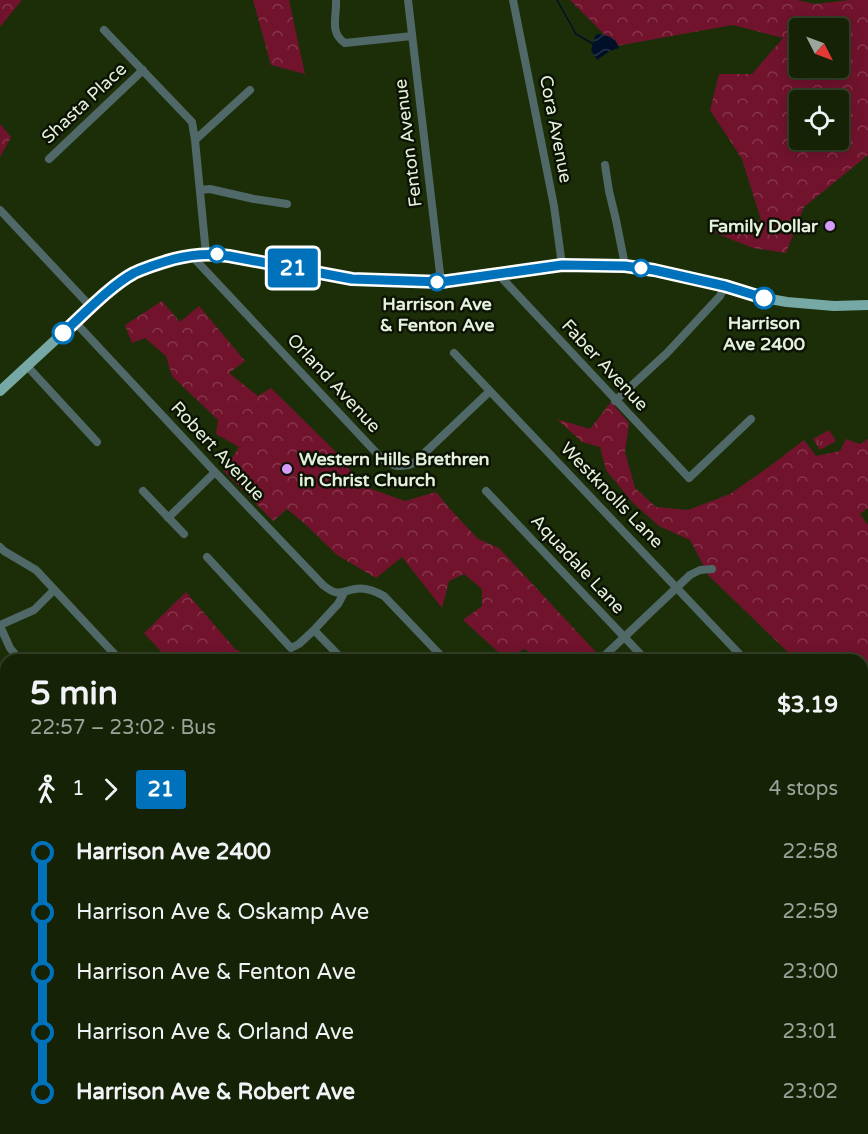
<!DOCTYPE html>
<meta charset="utf-8">
<style>
body{margin:0;font-family:"Varela Round",sans-serif;background:#1e2a10;color:#f1f3f6;height:100vh;display:flex;flex-direction:column;font-size:22px;white-space:nowrap}
*{box-sizing:border-box;margin:0}
p{font-size:20px;color:#9da49b}
.icon{flex:none;width:33px;height:33px;fill:none;stroke:currentColor;stroke-width:2;stroke-linecap:round;stroke-linejoin:round}
.map{position:relative;flex:1;overflow:hidden}
.drawer{position:absolute;left:0px;top:654px;width:868px;height:480px;display:flex;flex-direction:column;background:#152206;border-radius:18px 18px 0 0;box-shadow:0 3px 15px #0003,0 0 0 2px #343f28}
.drawer>*{flex:none}
.badge{padding:0 12px;border-radius:4px;font-size:21px;line-height:39px}
.needle{width:39px;rotate:132deg}
.tools{position:absolute;left:789px;top:18px;display:grid;gap:12px}
.tools a{display:grid;place-items:center;width:60px;height:60px;border-radius:6px;background:#152206;box-shadow:0 3px 15px #0003,0 0 0 2px #343f28;font-size:30px}
.map>.badge{position:absolute;translate:-50% -50%;box-shadow:0 0 0 3px #fff}
.legs{display:flex;align-items:center;gap:9px;height:66px;padding:0 30px;font-size:20px}
.legs p{margin-inline-start:auto}
.overview{display:flex;align-items:center;justify-content:space-between;height:102px;padding:0 30px}
h1{font-size:33px;font-weight:700;line-height:45px}
ul{padding:0 30px;list-style:none}
li{display:flex;align-items:center;gap:21px;height:60px;font-size:22px}
li i{display:grid;place-items:center;width:9px;height:100%;margin:0 8px;background:currentColor}
li i::after{content:'';width:15px;height:15px;margin:-8px;border:4px solid;border-radius:50%;background:#152206}
li p{margin-inline-start:auto}
li:first-child i{background:linear-gradient(#0000 50%,currentColor 0)}
li:last-child i{background:linear-gradient(currentColor 50%,#0000 0)}
.map>svg:first-child{display:block}
</style>
<div class="map">
<svg width="868" height="1134" viewBox="0 0 868 1134">
<defs>
<pattern id="grass-tufts" width="24" height="20" patternUnits="userSpaceOnUse" patternTransform="scale(1.5)"><rect width="24" height="20" fill="#71132d"/><path d="M3 7l-1-3M5 7V3M7 7l1-3M15 17l-1-3M17 17v-4M19 17l1-3" fill="none" stroke="#85364b"/></pattern>
<pattern id="forest-crowns" width="20" height="18" patternUnits="userSpaceOnUse" patternTransform="scale(1.5)"><rect width="20" height="18" fill="#71132d"/><path d="M2 6a3 3 0 1 1 6 0M12 15a3 3 0 1 1 6 0" fill="none" stroke="#85364b"/></pattern>
<pattern id="cemetery-stones" width="16" height="16" patternUnits="userSpaceOnUse" patternTransform="scale(1.5)"><rect width="16" height="16" fill="#71132d"/><path d="M2 7V4a2 2 0 0 1 4 0v3zM10 15v-3a2 2 0 0 1 4 0v3z" fill="#85364b"/></pattern>
<pattern id="water-waves" width="16" height="10" patternUnits="userSpaceOnUse" patternTransform="scale(1.5)"><rect width="16" height="10" fill="#001028"/><path d="M0 5q4-4 8 0t8 0" fill="none" stroke="#253347"/></pattern>
</defs>
<rect width="100%" height="100%" fill="#1c2e08"/>
<path fill="url(#grass-tufts)" d="M829 430 836 441 820 450 813 439Z"/>
<path fill="url(#forest-crowns)" fill-rule="evenodd" d="M0 0H22L0 27Z
M253 0H289L305 74 271 65Z
M570 0H797L815 4 850 0H868V155L804 207 786 253 753 248 713 232 761 220 742 159 710 110 719 74H752L783 38 733 25 616 46ZM800 28H838V68H800ZM800 100H838V140H800Z
M0 124 11 137 0 157Z
M162 301 180 322 199 306 245 361 229 373 258 396 271 388 334 450 363 486 405 501 436 492 450 509 478 539 499 548 594 650 606 660H542L524 649 507 660 463 620 482 606V589L464 574 449 581 442 608 402 557 376 578 337 555 305 524 287 509 273 521 224 471 239 447 216 434 218 420 172 376 166 356 145 338 132 343 125 325Z
M611 402 629 423 625 452 635 488 656 507 688 510 730 494 770 466 804 440 816 456 840 451 846 439 860 444 868 439V508L860 514 868 525V795L863 800 862 660H796L709 576 690 540 659 526 632 502 606 470 600 447 582 442 557 419 590 429Z
M186 592 235 649 256 660H169L144 633Z
M863 811 868 816V828L864 837 868 840V860L863 859Z
M868 1071V1134H830L827 1128H862L863 1074Z
M41 1128H305L294 1134H36Z
M319 1128H438L436 1134H327Z
M799 1128H823L820 1134H801L798 1131Z"/>
<path fill="url(#cemetery-stones)" d="M0 877 6 883V1128L0 1124Z
M6 1128H41L36 1134H15Z"/>
<path fill="#71132d" d="M314 461 326 474 317 483 305 469Z"/>
<path fill="url(#water-waves)" d="M598 34C610 36 615 36 619 48L610 51 597 60 591 50 595 36Z"/>
<g fill="none" stroke-linecap="round" stroke-linejoin="round">
<path stroke="#001028" stroke-width="1.5" d="M557 0 576 34 593 44"/>
<path stroke="#506867" stroke-width="8" d="M336 0C337 16 329 33 345 43L412 36
M408 0 441 282
M513 0 554 206 562 265
M104 30 192 122 195 140 206 254
M195 140 250 90
M49 159 143 70
M605 165 609 191 616 220 625 265
M200 190 210 189 254 199 287 204
M0 210 91 307
M191 255 383 460C393 467 403 468 414 463L490 391
M498 274 689 478 751 419
M75 322 215 472 323 585C338 597 339 592 355 589 365 587 375 591 384 596L445 660
M454 353 745 660
M27 366 97 442
M615 401 667 353 720 296 725 286
M143 491 184 534
M486 491 646 660
M168 518 215 472
M0 547 4 551 36 570 120 660
M207 557 291 648 299 644 314 630 338 604 344 593
M0 625 34 610 54 590
M0 626 10 648 20 660
M314 630 343 660
M600 660 690 575 700 570 712 569
M0 741 6 739
M0 825 6 832
M862 925 868 926
M862 986 868 984
M862 1046 868 1044
M658 1134 672 1128"/>
<path stroke="#76a9a5" stroke-width="10" d="M0 391 91 307 124 279 142 269 152 266 191 255 217 254 352 279 441 282 562 265H625L654 270 725 286 764 298 787 302 834 306 868 305"/>
</g>
<g fill="none" stroke-linecap="round" stroke-linejoin="round">
<defs>
<path id="line-1" d="M63 333C84 314 110 286 134 273 147 267 160 263 174 259 193 254 210 253 229 256L352 279 441 282 562 265 625 266 654 270 725 286 764 298"/>
</defs>
<use href="#line-1" stroke="#fff" stroke-width="14"/>
<use href="#line-1" stroke="#0072bc" stroke-width="9"/>
</g>
<g fill="#d59cfb" stroke="#0c1305" stroke-width="2">
<circle cx="830" cy="226" r="6"/>
<circle cx="287" cy="469" r="6"/>
</g>
<g fill="#fff" stroke="#0072bc" stroke-width="3">
<circle cx="217" cy="254" r="8"/>
<circle cx="641" cy="268" r="8"/>
<circle cx="437" cy="282" r="8"/>
<circle cx="764" cy="298" r="10"/>
<circle cx="63" cy="333" r="10"/>
</g>
<g text-anchor="middle" dominant-baseline="central" stroke-width="5" stroke-linejoin="round" paint-order="stroke">
<g font-size="18" fill="#e5f1db" stroke="#0c1305">
<text transform="translate(84 103) rotate(-43)">Shasta Place</text>
<text transform="translate(556 129) rotate(79)">Cora Avenue</text>
<text transform="translate(408 143) rotate(-97)">Fenton Avenue</text>
<text transform="translate(605 365) rotate(47)">Faber Avenue</text>
<text transform="translate(334 383) rotate(47)">Orland Avenue</text>
<text transform="translate(218 451) rotate(47)">Robert Avenue</text>
<text transform="translate(612 495) rotate(46)">Westknolls Lane</text>
<text transform="translate(578 564) rotate(47)">Aquadale Lane</text>
</g>
<g font-size="18" font-weight="bold" fill="#e5f1db" stroke="#0c1305" text-anchor="end">
<text x="818" y="226">Family Dollar</text>
<text x="299" y="459" text-anchor="start">Western Hills Brethren<tspan x="299" dy="21">in Christ Church</tspan></text>
</g>
<g font-size="18" font-weight="bold" fill="#e5f1db" stroke="#0c1305">
<text x="437" y="304">Harrison Ave<tspan x="437" dy="21">&amp; Fenton Ave</tspan></text>
<text x="764" y="323">Harrison<tspan x="764" dy="21">Ave 2400</tspan></text>
</g>
</g>
</svg>
<div class="tools">
<a><svg class="needle" viewBox="-14 -14 28 28"><path d="M0-13l5 13h-10z" fill="#e53935"/><path d="M0 13l5-13h-10z" fill="#9da49b"/></svg></a>
<a><svg class="icon" aria-label="locate" viewBox="0 0 24 24"><circle cx="12" cy="12" r="6"/><path d="M12 2v4M12 18v4M2 12h4M18 12h4"/></svg></a>
</div>
<b class="badge" style="left:293px;top:268px;background:#0072bc;color:#fff">21</b>
<section class="drawer">
<div class="overview"><div><h1>5 min</h1><p>22:57 – 23:02 · Bus</p></div><b>$3.19</b></div>
<div class="legs"><svg class="icon" aria-label="walk" viewBox="0 0 24 24"><circle cx="13" cy="4" r="2"/><path d="M13 8l-2 6 4 7M11 14l-3 7M7 12l3-4h3l4 4"/></svg>1<svg class="icon" aria-label="forward" viewBox="0 0 24 24"><path d="M9 5l7 7-7 7"/></svg><b class="badge" style="background:#0072bc;color:#fff">21</b><p>4 stops</p></div>
<ul>
<li><i style="color:#0072bc"></i><b>Harrison Ave 2400</b><p>22:58</p></li>
<li><i style="color:#0072bc"></i><span>Harrison Ave &amp; Oskamp Ave</span><p>22:59</p></li>
<li><i style="color:#0072bc"></i><span>Harrison Ave &amp; Fenton Ave</span><p>23:00</p></li>
<li><i style="color:#0072bc"></i><span>Harrison Ave &amp; Orland Ave</span><p>23:01</p></li>
<li><i style="color:#0072bc"></i><b>Harrison Ave &amp; Robert Ave</b><p>23:02</p></li>
</ul>
</section>
</div>
